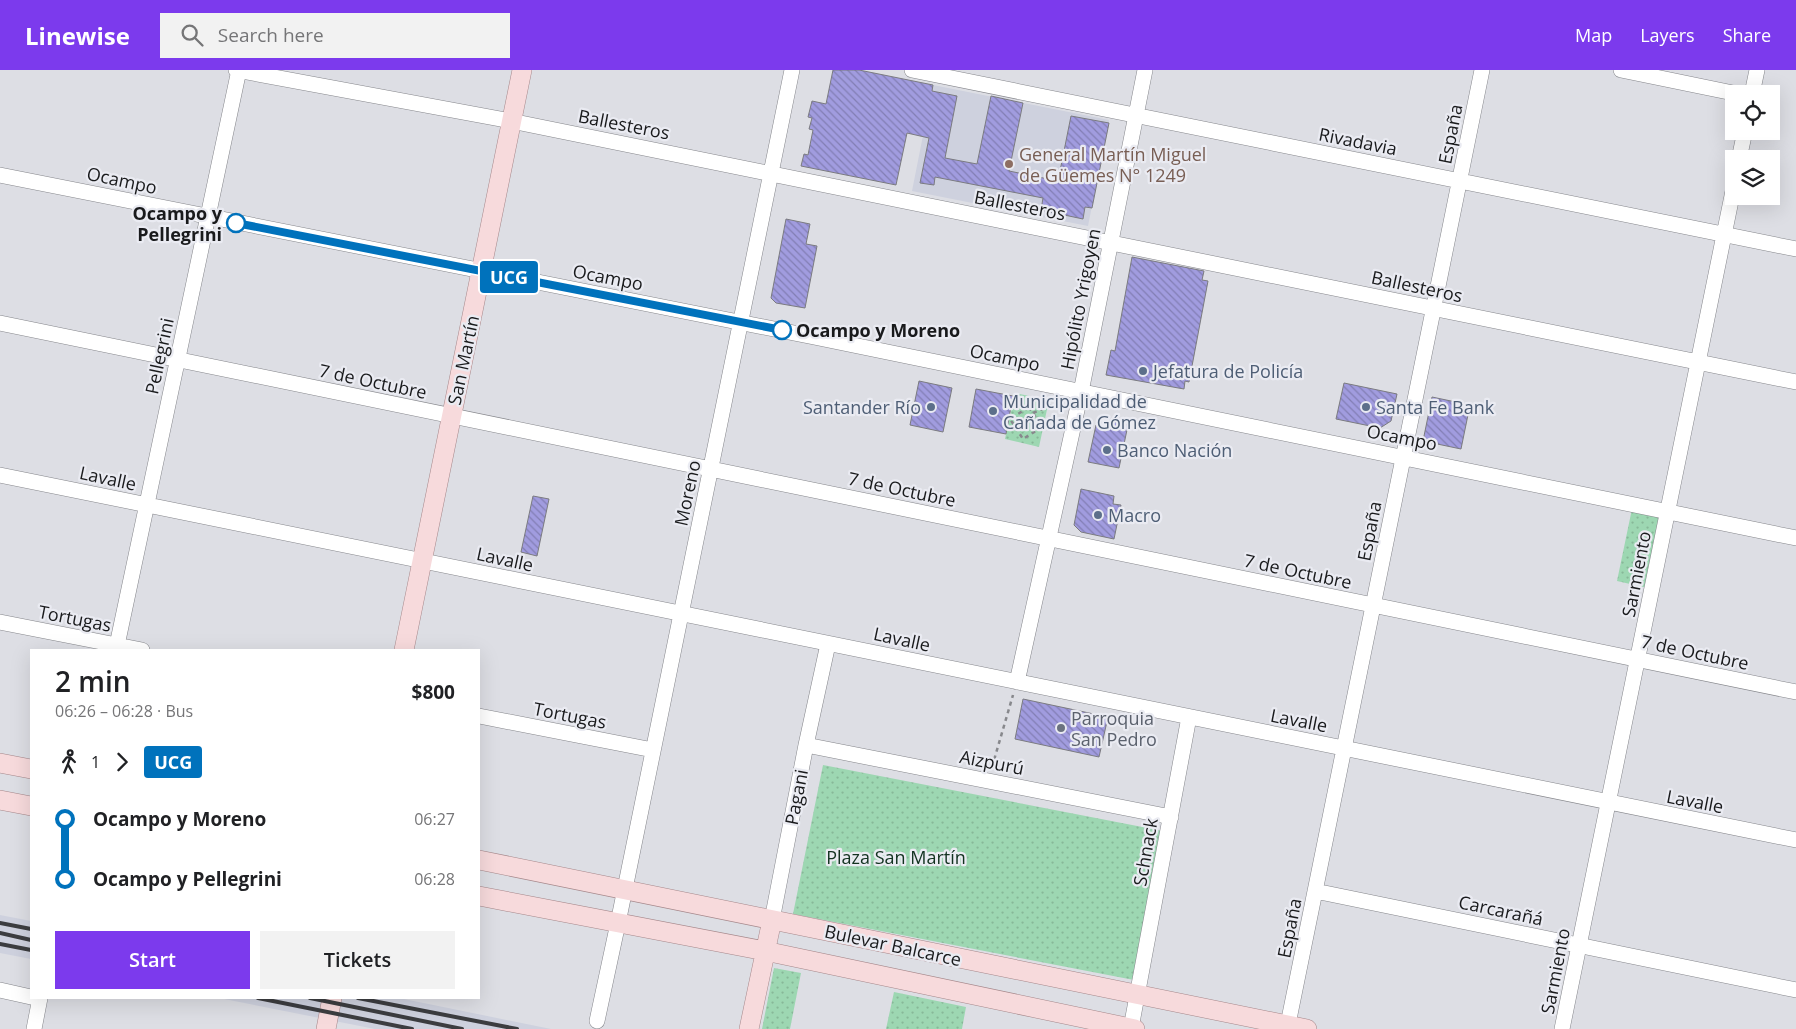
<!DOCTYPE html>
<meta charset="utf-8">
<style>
body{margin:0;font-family:"Open Sans",sans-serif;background:#f2f2f2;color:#202124;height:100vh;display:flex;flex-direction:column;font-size:19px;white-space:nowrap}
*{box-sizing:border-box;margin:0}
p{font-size:16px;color:#757577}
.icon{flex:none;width:28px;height:28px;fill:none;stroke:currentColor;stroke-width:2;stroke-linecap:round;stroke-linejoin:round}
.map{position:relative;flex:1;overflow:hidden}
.sheet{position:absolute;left:30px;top:579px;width:450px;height:350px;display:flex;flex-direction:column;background:#fff;border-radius:0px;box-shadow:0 5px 20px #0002}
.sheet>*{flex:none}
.badge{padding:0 10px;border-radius:4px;font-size:18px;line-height:32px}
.buttons{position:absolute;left:1725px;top:15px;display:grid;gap:10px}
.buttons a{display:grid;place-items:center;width:55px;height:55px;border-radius:0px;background:#fff;box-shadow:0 5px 20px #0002;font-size:25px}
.map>.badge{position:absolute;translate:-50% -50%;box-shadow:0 0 0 2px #fff}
.legs{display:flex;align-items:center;gap:8px;height:55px;padding:0 25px;font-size:16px}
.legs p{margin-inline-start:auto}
.summary{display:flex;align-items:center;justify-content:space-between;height:85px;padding:0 25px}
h1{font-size:28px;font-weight:600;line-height:38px}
.button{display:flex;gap:10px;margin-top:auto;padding:10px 25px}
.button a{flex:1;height:58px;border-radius:0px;background:#7c3aed;color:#fff;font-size:20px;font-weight:600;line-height:58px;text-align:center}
.button a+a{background:#f2f2f2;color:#202124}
ul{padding:0 25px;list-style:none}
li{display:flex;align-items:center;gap:18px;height:60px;font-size:19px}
li i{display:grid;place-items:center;width:8px;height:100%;margin:0 6px;background:currentColor}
li i::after{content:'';width:12px;height:12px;margin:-6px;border:4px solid;border-radius:50%;background:#fff}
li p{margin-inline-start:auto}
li:first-child i{background:linear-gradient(#0000 50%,currentColor 0)}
li:last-child i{background:linear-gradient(currentColor 50%,#0000 0)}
header{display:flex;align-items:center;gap:30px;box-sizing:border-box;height:70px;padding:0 25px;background:#7c3aed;color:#fff}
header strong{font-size:24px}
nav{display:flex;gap:28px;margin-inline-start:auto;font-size:18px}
.search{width:350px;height:45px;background:#f2f2f2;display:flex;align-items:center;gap:12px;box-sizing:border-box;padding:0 18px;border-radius:0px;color:#757577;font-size:19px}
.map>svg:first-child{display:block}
</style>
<header>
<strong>Linewise</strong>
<div class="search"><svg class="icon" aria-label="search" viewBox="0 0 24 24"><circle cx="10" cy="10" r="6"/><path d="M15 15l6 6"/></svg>Search here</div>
<nav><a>Map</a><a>Layers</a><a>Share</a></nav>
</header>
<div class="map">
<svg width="1796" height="959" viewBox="0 0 1796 959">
<defs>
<pattern id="park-dots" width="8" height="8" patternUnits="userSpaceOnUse" patternTransform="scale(1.25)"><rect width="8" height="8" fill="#9dd7b2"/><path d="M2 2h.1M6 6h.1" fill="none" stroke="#87b898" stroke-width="1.8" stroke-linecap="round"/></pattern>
<pattern id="building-back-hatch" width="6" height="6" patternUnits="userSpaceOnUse" patternTransform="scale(1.25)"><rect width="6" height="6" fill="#a19cdf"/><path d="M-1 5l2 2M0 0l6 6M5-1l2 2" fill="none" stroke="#827eb4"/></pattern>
</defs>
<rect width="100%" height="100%" fill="#dddee4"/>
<path fill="#ced1de" d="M933 15 1109 50 1088 156 912 121Z
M0 845 31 851V889L0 883Z
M219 928H399L551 959H375Z"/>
<path fill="url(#park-dots)" d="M1015 323 1049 330 1039 377 1005 369Z
M1633 434 1668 441 1652 519 1617 511Z
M823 695 1163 761 1134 910 793 844Z
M774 898 801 903 790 959H762Z
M894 922 966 937 962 959H886Z"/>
<path fill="url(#building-back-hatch)" stroke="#7b7b80" d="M833 0H859L933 15 932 21 957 26 945 88 977 94 991 26 1023 33 1009 101 1058 111 1071 46 1109 53 1092 138 1085 137 1083 149 1041 140 1043 128 935 107 934 115 920 113 929 68 907 63 896 115 801 96 804 84 808 85 813 60 809 59 812 48 808 47 812 31 826 34Z
M786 149 810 154 806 174 817 176 805 238 776 233 771 228Z
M1132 187 1204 201 1202 210 1208 211 1189 312 1185 311 1184 319 1106 305 1111 280 1115 281Z
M919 311 952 318 943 362 910 355Z
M1344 313 1397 324 1391 351 1380 358 1336 349Z
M976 319 1013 326 1006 364 969 357Z
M1432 327 1470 335 1461 379 1423 371Z
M1106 350 1128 355 1119 398 1088 392 1096 355Z
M1081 419 1114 426 1113 434 1121 435 1114 469 1081 462 1074 455Z
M533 426 549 429 537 486 521 482Z
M1023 629 1108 647 1099 687 1015 669Z"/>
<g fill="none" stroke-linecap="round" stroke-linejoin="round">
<defs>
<path id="minor" d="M236 0 511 51 1796 312
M912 0 1796 179
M1621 0 1738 24
M1752 24 1757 0
M1739 89 1745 61
M0 105 814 267 1796 468
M0 253 1796 622
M0 405 1796 770
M0 552 142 580
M116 580 239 0
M1017 612 1081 322 1145 0
M479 646 653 680
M806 675 1171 747
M1315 821 1796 920
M772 850 806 675 828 574
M0 920 31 927
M597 951 618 853 792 0
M1131 958 1189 647
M34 959 40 928
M1287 959 1482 0
M1562 959 1734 116"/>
<path id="major" d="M404 580 522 0
M0 693 31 699
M0 730 31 736
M479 790 1307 959
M479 826 765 881 1135 959
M326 959 332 928
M749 959 772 850"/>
</defs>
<use href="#minor" stroke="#85868b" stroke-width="16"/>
<use href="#major" stroke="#a5878a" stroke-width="20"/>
<path stroke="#87888c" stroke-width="2.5" stroke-dasharray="4 4" stroke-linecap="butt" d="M1029 337 1042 357 1023 369 1010 349Z
M1033 343 1059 332
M992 697 1013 625"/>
<use href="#minor" stroke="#fff" stroke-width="15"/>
<use href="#major" stroke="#f7dadc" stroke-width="19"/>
<path stroke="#3c3d40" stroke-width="4" d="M0 853 31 859
M0 863 31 870
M0 874 31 880
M258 928 412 959
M310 928 462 959
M358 928 517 959"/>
</g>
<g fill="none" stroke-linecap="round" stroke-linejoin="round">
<defs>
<path id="line-1" d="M236 153 782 260"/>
</defs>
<use href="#line-1" stroke="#fff" stroke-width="11"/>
<use href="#line-1" stroke="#0072bc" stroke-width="8"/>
</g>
<circle fill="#8d6e63" stroke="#eaebf2" stroke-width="2" cx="1009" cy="94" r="5"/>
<g fill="#fff" stroke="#0072bc" stroke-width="2.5">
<circle cx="236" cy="153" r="9"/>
<circle cx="782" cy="260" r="9"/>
</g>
<g fill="#5c6f8a" stroke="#eaebf2" stroke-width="2">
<circle cx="1143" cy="301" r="5"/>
<circle cx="931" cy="337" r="5"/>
<circle cx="1366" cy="337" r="5"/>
<circle cx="993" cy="341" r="5"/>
<circle cx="1107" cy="380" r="5"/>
<circle cx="1098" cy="445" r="5"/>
</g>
<circle fill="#6b7280" stroke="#eaebf2" stroke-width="2" cx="1061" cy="658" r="5"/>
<g text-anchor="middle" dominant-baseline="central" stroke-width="4.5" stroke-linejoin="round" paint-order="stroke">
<g font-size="18" fill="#191a1c" stroke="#eaebf2">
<text transform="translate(624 54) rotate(11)">Ballesteros</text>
<text transform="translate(1450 64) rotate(-79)">España</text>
<text transform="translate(1358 71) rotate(11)">Rivadavia</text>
<text transform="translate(122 110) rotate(12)">Ocampo</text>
<text transform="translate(1020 135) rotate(11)">Ballesteros</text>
<text transform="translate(608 207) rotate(11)">Ocampo</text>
<text transform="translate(1417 216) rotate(12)">Ballesteros</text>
<text transform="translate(1080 229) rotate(-79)">Hipólito Yrigoyen</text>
<text transform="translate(159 286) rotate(-78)">Pellegrini</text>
<text transform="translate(1005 287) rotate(12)">Ocampo</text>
<text transform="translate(463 290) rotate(-78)">San Martín</text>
<text transform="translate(373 311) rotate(12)">7 de Octubre</text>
<text transform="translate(1402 367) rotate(11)">Ocampo</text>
<text transform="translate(108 408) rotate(12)">Lavalle</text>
<text transform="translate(902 419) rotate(12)">7 de Octubre</text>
<text transform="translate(687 423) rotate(-78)">Moreno</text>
<text transform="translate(1369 461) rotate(-79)">España</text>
<text transform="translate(505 489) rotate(12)">Lavalle</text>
<text transform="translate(1298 501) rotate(12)">7 de Octubre</text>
<text transform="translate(1636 504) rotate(-79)">Sarmiento</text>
<text transform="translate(75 548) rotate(11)">Tortugas</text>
<text transform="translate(902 569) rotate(12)">Lavalle</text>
<text transform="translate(1695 582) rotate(12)">7 de Octubre</text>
<text transform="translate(570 645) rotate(11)">Tortugas</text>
<text transform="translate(1299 650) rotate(11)">Lavalle</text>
<text transform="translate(992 692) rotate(11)">Aizpurú</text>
<text transform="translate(796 727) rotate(-79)">Pagani</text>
<text transform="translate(1695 731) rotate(11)">Lavalle</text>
<text transform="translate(1145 782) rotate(-80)">Schnack</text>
<text transform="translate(1501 840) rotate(12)">Carcarañá</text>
<text transform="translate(1289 858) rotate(-79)">España</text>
<text transform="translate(893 875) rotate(12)">Bulevar Balcarce</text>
<text transform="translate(1555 901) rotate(-79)">Sarmiento</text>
</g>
<g font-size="18" fill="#785e54" stroke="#eaebf2" text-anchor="start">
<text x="1019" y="84">General Martín Miguel<tspan x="1019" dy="21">de Güemes N° 1249</tspan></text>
</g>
<g font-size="18" font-weight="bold" fill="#191a1c" stroke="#eaebf2" text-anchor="end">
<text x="222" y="143">Ocampo y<tspan x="222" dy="21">Pellegrini</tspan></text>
<text x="796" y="260" text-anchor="start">Ocampo y Moreno</text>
</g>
<g font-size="18" fill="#4e5e75" stroke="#eaebf2" text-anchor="start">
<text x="1153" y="301">Jefatura de Policía</text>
<text x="1003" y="331">Municipalidad de<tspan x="1003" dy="21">Cañada de Gómez</tspan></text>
<text x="921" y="337" text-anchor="end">Santander Río</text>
<text x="1376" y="337">Santa Fe Bank</text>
<text x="1117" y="380">Banco Nación</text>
<text x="1108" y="445">Macro</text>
</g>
<g font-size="18" fill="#5b616d" stroke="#eaebf2" text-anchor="start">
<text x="1071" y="648">Parroquia<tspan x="1071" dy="21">San Pedro</tspan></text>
</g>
<g font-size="18" fill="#123220" stroke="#eaebf2">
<text x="896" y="787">Plaza San Martín</text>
</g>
</g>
</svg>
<div class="buttons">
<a><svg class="icon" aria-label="locate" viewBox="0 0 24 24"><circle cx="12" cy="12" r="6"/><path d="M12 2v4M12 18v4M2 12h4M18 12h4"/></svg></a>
<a><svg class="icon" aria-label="layers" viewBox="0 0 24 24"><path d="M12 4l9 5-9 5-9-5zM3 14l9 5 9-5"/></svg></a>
</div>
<b class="badge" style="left:509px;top:207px;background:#0072bc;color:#fff">UCG</b>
<section class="sheet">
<div class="summary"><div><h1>2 min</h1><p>06:26 – 06:28 · Bus</p></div><b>$800</b></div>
<div class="legs"><svg class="icon" aria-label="walk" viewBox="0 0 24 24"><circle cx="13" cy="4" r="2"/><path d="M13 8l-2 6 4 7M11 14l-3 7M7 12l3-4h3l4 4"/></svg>1<svg class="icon" aria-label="forward" viewBox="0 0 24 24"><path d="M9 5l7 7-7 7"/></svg><b class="badge" style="background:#0072bc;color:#fff">UCG</b></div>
<ul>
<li><i style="color:#0072bc"></i><b>Ocampo y Moreno</b><p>06:27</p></li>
<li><i style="color:#0072bc"></i><b>Ocampo y Pellegrini</b><p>06:28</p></li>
</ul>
<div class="button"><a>Start</a><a>Tickets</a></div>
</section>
</div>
